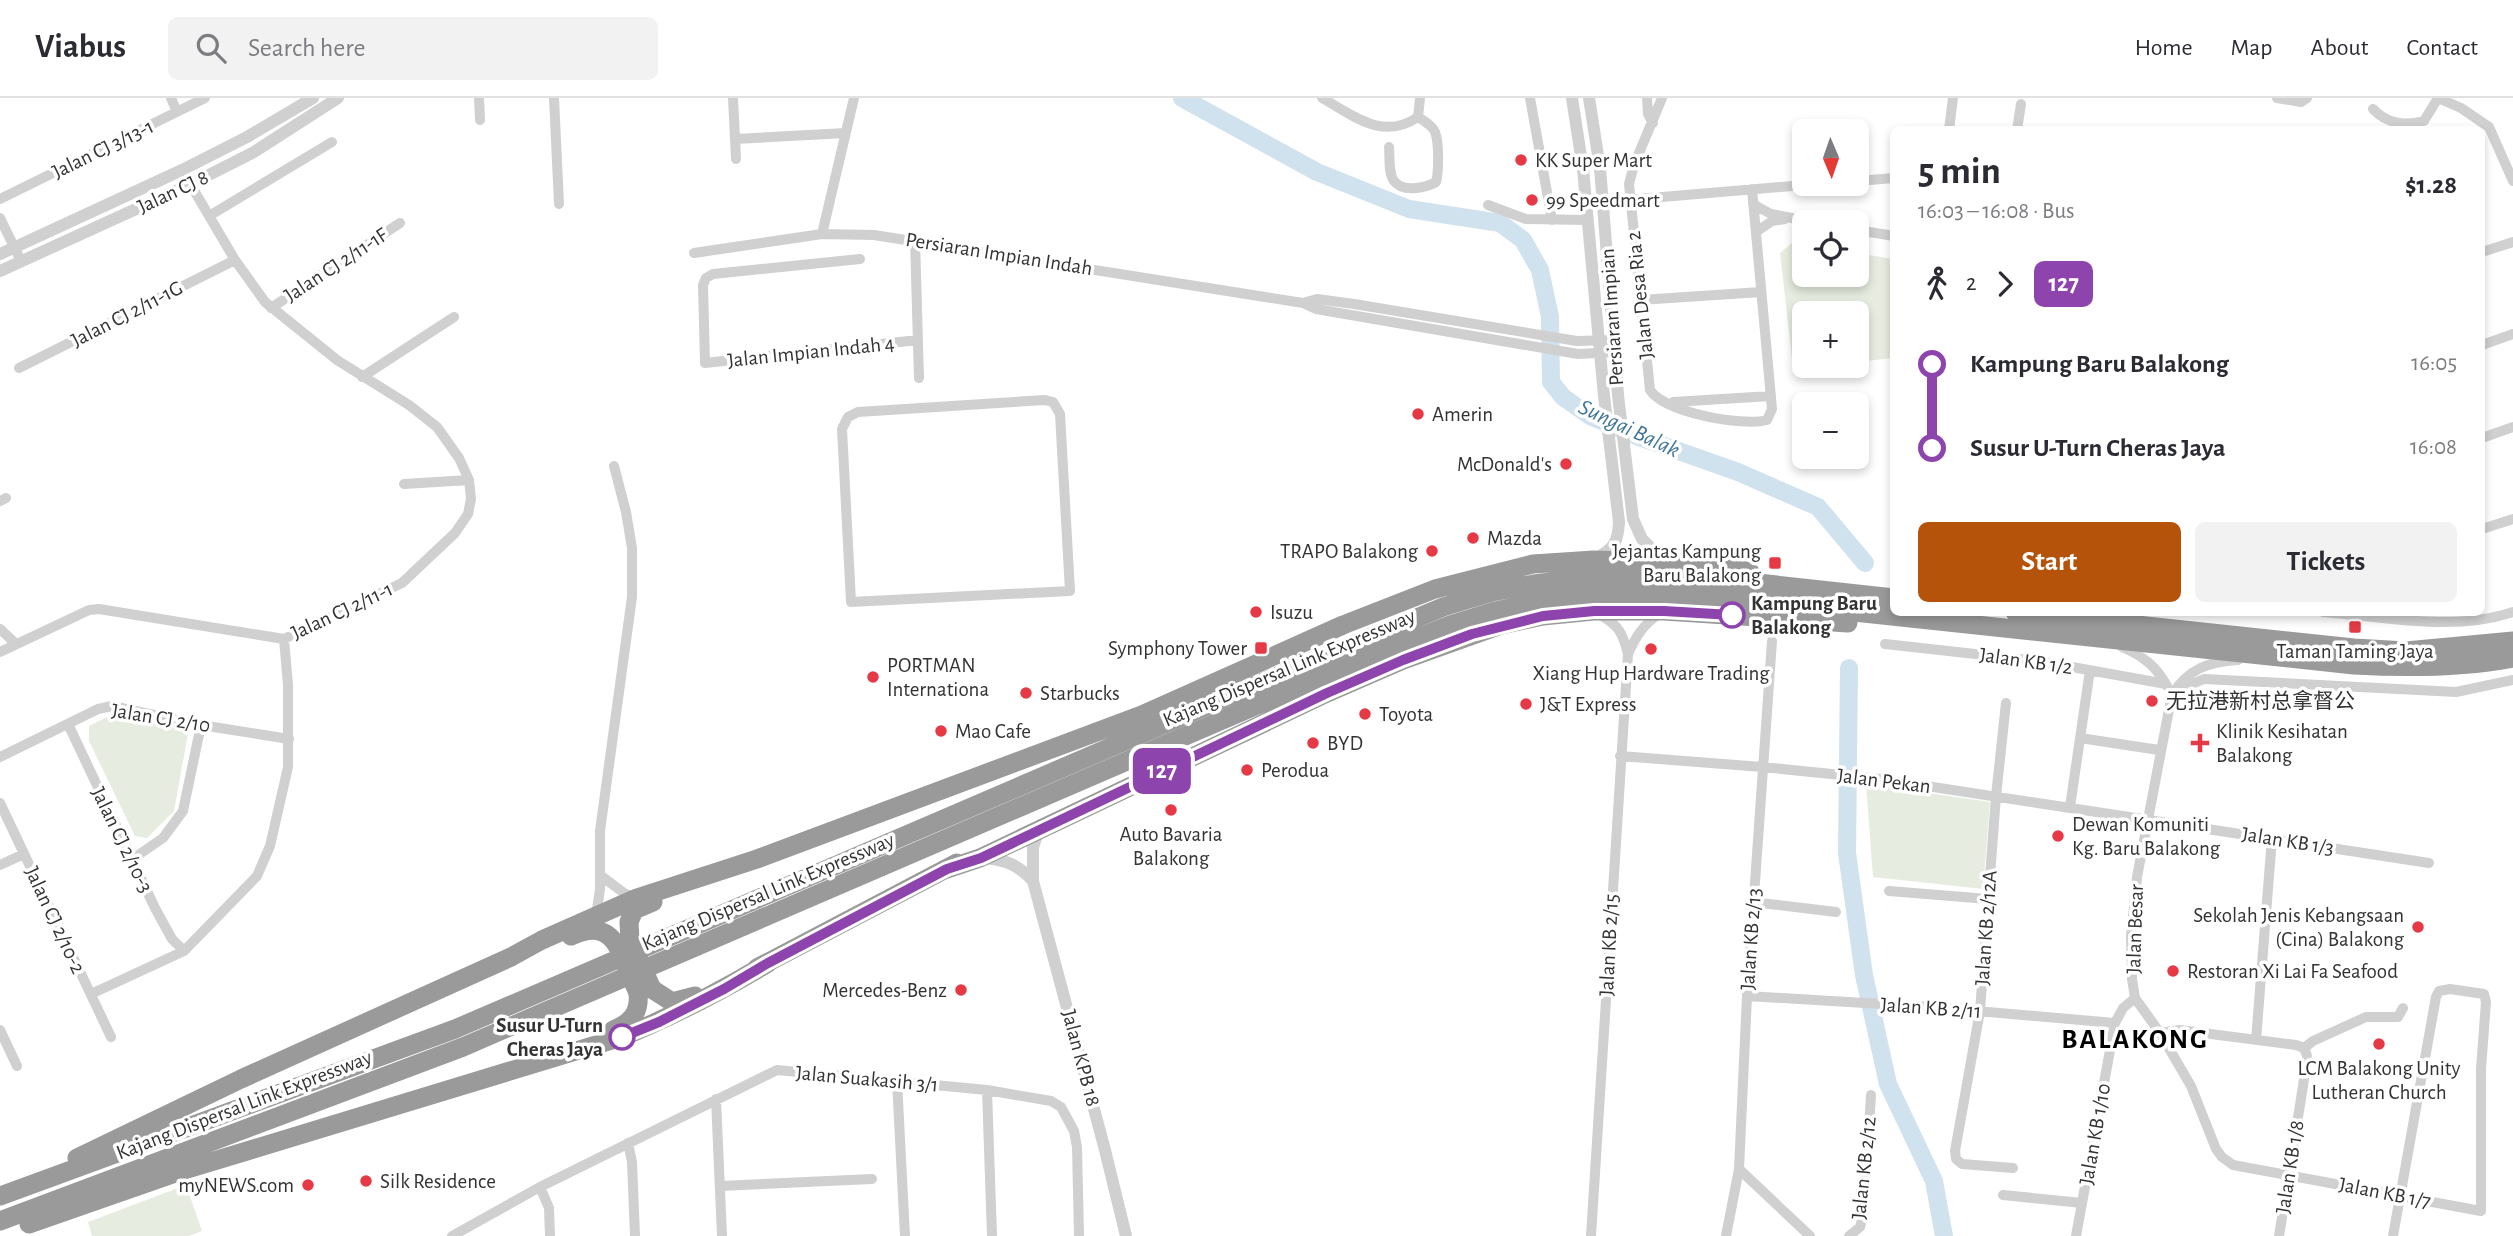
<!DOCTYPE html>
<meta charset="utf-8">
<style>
body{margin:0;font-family:"Alegreya Sans","Noto Sans SC",sans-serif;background:#f2f2f3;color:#2b2b33;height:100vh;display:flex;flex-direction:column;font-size:26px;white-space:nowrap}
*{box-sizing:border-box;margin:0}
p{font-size:23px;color:#7c7c81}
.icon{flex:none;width:38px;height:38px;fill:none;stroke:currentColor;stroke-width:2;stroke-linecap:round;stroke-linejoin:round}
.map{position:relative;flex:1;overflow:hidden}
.sheet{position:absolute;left:1890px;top:28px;width:595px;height:490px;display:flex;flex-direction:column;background:#fff;border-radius:10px;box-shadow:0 4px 10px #0003}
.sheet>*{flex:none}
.badge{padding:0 14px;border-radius:10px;font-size:24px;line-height:46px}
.needle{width:46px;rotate:178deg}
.controls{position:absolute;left:1792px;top:21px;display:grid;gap:14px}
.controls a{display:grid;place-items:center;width:77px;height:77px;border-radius:10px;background:#fff;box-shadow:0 4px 10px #0003;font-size:35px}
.map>.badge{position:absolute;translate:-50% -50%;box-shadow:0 0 0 4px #fff}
.legs{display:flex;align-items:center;gap:10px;height:77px;padding:0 28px;font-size:23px}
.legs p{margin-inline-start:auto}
.headline{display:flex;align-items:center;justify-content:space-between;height:119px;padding:0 28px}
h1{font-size:38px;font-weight:700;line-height:52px}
.cta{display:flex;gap:14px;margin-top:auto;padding:14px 28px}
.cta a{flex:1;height:80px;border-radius:10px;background:#b45309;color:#fff;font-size:28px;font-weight:700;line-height:80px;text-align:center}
.cta a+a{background:#f2f2f3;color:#2b2b33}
ul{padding:0 28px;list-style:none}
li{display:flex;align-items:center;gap:24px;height:84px;font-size:26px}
li i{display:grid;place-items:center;width:10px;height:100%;margin:0 9px;background:currentColor}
li i::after{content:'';width:18px;height:18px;margin:-9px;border:5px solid;border-radius:50%;background:#fff}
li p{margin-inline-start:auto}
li:first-child i{background:linear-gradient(#0000 50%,currentColor 0)}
li:last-child i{background:linear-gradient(currentColor 50%,#0000 0)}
header{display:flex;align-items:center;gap:42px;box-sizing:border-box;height:98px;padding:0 35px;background:#fff;border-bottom:2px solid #e1e1e2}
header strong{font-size:33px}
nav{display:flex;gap:38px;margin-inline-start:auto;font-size:24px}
.search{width:490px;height:63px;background:#f2f2f3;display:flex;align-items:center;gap:18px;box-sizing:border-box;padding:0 24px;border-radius:10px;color:#7c7c81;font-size:26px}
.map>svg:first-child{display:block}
</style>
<header>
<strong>Viabus</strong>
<div class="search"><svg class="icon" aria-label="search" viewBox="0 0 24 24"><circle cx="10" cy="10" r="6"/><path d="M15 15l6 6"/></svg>Search here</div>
<nav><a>Home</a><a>Map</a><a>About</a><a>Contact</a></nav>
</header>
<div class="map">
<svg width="2513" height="1138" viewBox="0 0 2513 1138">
<rect width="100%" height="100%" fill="#fff"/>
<path fill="#e6ecdf" d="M1792 145 1804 147V177H1857V155L1893 161V260L1857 264V215H1804L1806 268 1793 269 1780 155Z
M113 616 189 630 174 713 147 740 135 738 89 643V628Z
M1866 686 1990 704 1983 791 1873 779Z
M186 1087 202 1133 189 1138H92L88 1124Z"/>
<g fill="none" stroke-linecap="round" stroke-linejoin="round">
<path stroke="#cfe2ee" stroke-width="18" d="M1182 0 1317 74 1409 111 1500 125 1523 142 1540 172 1550 219 1551 284 1563 299 1590 318 1639 339 1738 374 1818 409 1865 465
M1849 570 1847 755 1864 877 1888 986 1934 1083 1944 1138"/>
<path stroke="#d0d0d0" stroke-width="10" d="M171 0 177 14
M479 0 480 22
M554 0 559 106
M733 0 736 61
M1322 0C1354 18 1383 43 1418 19L1420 0
M1530 0 1552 122
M1647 0 1648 16 1653 25
M1662 0 1634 67 1629 86 1650 292C1664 314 1742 329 1767 322L1772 311 1752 91
M2277 0 2301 4 2307 0
M2438 0 2461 10 2489 29 2513 83
M2373 11C2387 26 2404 28 2424 23L2438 0
M1949 32 1953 0
M2017 32 2021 6
M735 41 846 35
M1389 49C1390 59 1388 75 1394 83 1403 95 1425 90 1436 84 1439 73 1439 44 1435 34 1432 27 1424 23 1418 19
M1857 83 1894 80
M0 101 205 0
M1603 104 1816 86
M1753 106 1771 116 1813 124
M1488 107 1526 121 1588 122
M209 118 332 44
M0 120 21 163
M1857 132 1894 138
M1756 134 1772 123 1785 121
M822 136 854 0
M915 142 919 280
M2482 154 2513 144
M694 155 822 136 874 137 1303 205 1316 211 1578 256 1614 254
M860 161 713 176 706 180 703 187 705 265 918 242
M1640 202 1761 194
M1303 205 1317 201 1354 206 1577 243 1613 242
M271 210 400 125
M2482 247 2513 236
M19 270 235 162
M362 279 454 219
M1045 302 1053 304 1060 316 1070 493 851 504 842 331 848 319 858 314Z
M1673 304 1771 298
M2482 340 2513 329
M404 386 469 382
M0 403 6 400
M2482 431 2513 421
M2323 514C2384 519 2454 534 2513 514
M0 531 16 546
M1885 546 2039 563 2166 586
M2122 549C2143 558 2156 568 2167 588
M0 554 89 512 99 511 284 541 402 485 455 435 468 416 471 401 469 382 459 360 437 329 409 307 337 262 265 204 235 162 182 72
M1628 556C1636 538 1643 527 1660 515
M2238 562C2207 564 2189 571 2172 596L2137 779 2131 838 2132 881 2135 900 2160 935 2191 988 2216 1051 2222 1059 2233 1067 2481 1113V971L2486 904 2484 896 2450 891 2439 893 2436 899 2393 1138
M2173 601 2192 586 2204 581 2456 594 2513 582
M2006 605 1996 698 1980 913 1955 1053 1956 1061 1962 1066 2013 1070
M68 626 155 810 172 841 184 853
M2080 640 2159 652
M1620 658 1762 669 1881 681 2429 765
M0 659 98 611 112 608 201 627 289 641
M0 705 111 939
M2070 709 2090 572
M131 762 163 740 183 713 201 627
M0 767 24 756
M600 777 624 795 636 800
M1889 793 1988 801
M1753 804 1836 814
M596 818 600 791V733L632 499V450L626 414 614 368
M91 896 184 853 257 778 270 748 288 669V587L284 541
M1747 898 1931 909 2115 925
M0 932 17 968
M2160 935 2180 932 2296 947 2304 950 2307 958 2303 988 2279 1138
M2256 942 2272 740
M2304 950 2313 943 2366 919H2398L2403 910
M897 983 905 1138
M987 992 992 1138
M716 1001 722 1138
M628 1045 632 1064 635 1138
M1739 1071 1810 1138
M720 1088 872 1081
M540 1089 549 1110 550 1138
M2003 1097 2082 1105
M452 1138 540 1089 777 972 987 992 1051 1003 1061 1009 1074 1033 1077 1049 1079 1138
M1591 1138 1628 556C1623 536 1619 527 1600 517
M1726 1138 1739 1071 1747 898 1772 543
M1849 1138 1860 1129 1864 1114 1871 997
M2076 1138 2115 925 2123 910 2135 900"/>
<path stroke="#d0d0d0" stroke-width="12" d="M1572 0 1583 71 1604 298 1619 424C1618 443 1615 450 1597 460
M1589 0 1600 70 1618 297 1633 421 1642 441 1655 454 1667 462
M0 156 182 72 247 39 313 0
M0 173 191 86 254 54 338 0
M1039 731 1033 749V783L1105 1052 1126 1138
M985 760C1007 762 1018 767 1033 783"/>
<path stroke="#9a9a9a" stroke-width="19" d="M2015 514 2354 550 2406 553 2513 543
M947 771 980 760 1327 595 1403 562 1501 527 1543 518 1594 513H1664L1848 525
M571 838C591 829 606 829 618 849
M630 842 629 824 634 812 653 804
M757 870 957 765
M652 891 672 904 695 898
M613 932C631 925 640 915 638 895
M77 1060 241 981 511 859 542 842 637 800 757 761 1142 617 1343 527 1435 491 1533 466 1594 462 1716 466 1750 474
M0 1098 455 931 1225 600 1443 509 1492 494 1534 486 1585 480 1722 481 1894 500
M0 1123 463 949 1336 573 1450 527 1495 513 1539 504 1585 498 1722 500 2354 567C2407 570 2460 570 2513 560
M29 1126 181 1073 622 939C673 918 721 893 768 865"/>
<path stroke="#9a9a9a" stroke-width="19" d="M630 842 652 891
M618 849 638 895"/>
</g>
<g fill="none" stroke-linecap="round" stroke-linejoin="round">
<defs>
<path id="line-1" d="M622 939 659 924 724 891 768 865 947 771 981 760 1327 595 1403 562 1472 536 1543 518 1594 513H1664L1732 517"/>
</defs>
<use href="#line-1" stroke="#fff" stroke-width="16"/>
<use href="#line-1" stroke="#8e44ad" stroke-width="10"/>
</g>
<g fill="#e63946" stroke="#fff" stroke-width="2.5">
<circle cx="1521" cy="62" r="7"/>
<circle cx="1532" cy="102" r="7"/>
<circle cx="1418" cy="316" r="7"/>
<circle cx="1566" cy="366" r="7"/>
<circle cx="1473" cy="440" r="7"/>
<circle cx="1432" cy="453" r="7"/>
<rect x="1768" y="458" width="14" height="14" rx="3.5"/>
<circle cx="1256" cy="514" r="7"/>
<rect x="2348" y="522" width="14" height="14" rx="3.5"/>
<rect x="1254" y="543" width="14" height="14" rx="3.5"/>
<circle cx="1651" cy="551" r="7"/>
<circle cx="873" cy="579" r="7"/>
<circle cx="1026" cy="595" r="7"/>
<circle cx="2152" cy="603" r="7"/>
<circle cx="1526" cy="606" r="7"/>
<circle cx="1365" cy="616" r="7"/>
<circle cx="941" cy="633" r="7"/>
<circle cx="1313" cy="645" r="7"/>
<path d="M2196.5 634.5h7v7h7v7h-7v7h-7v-7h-7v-7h7z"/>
<circle cx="1247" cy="672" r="7"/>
<circle cx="1171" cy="712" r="7"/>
<circle cx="2058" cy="738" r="7"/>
<circle cx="2418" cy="829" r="7"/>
<circle cx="2173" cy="873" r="7"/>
<circle cx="961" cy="892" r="7"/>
<circle cx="2379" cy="946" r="7"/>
<circle cx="366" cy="1083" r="7"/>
<circle cx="308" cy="1087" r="7"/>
</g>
<g fill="#fff" stroke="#8e44ad" stroke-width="3.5">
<circle cx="1732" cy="517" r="12"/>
<circle cx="622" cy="939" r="12"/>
</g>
<g text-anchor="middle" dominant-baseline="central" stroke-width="7" stroke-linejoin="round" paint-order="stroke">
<g font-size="21" fill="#333" stroke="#fff">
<text transform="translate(103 51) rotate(-26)">Jalan CJ 3/13-1</text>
<text transform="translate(173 94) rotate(-25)">Jalan CJ 8</text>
<text transform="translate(999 156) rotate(9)">Persiaran Impian Indah</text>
<text transform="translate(336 167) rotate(-33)">Jalan CJ 2/11-1F</text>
<text transform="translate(1640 197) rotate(-96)">Jalan Desa Ria 2</text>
<text transform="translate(127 216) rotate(-27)">Jalan CJ 2/11-1G</text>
<text transform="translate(1612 219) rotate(-94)">Persiaran Impian</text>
<text transform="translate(811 254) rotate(-6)">Jalan Impian Indah 4</text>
<text transform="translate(342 513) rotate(-25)">Jalan CJ 2/11-1</text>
<text transform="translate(2026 563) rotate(8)">Jalan KB 1/2</text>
<text transform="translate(1289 570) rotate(-23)">Kajang Dispersal Link Expressway</text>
<text transform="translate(161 620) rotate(9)">Jalan CJ 2/10</text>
<text transform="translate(1884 683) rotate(7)">Jalan Pekan</text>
<text transform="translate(122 742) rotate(64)">Jalan CJ 2/10-3</text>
<text transform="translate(2288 743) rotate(9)">Jalan KB 1/3</text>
<text transform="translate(768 794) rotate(-23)">Kajang Dispersal Link Expressway</text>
<text transform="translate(55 822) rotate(65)">Jalan CJ 2/10-2</text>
<text transform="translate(1986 830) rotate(-86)">Jalan KB 2/12A</text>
<text transform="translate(2135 831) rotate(-88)">Jalan Besar</text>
<text transform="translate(1751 841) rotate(-86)">Jalan KB 2/13</text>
<text transform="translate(1609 847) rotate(-87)">Jalan KB 2/15</text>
<text transform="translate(1931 910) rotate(4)">Jalan KB 2/11</text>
<text transform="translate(1081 960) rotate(75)">Jalan KPB 18</text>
<text transform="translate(867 981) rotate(5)">Jalan Suakasih 3/1</text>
<text transform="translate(244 1007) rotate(-21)">Kajang Dispersal Link Expressway</text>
<text transform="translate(2095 1036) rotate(-80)">Jalan KB 1/10</text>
<text transform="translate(2290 1069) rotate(-81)">Jalan KB 1/8</text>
<text transform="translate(1864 1070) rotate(-84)">Jalan KB 2/12</text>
<text transform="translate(2385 1095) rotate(11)">Jalan KB 1/7</text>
</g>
<g font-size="21" fill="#333" stroke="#fff" text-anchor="start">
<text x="1535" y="62">KK Super Mart</text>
<text x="1546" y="102">99 Speedmart</text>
<text x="1432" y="316">Amerin</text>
<text x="1552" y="366" text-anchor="end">McDonald's</text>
<text x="1487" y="440">Mazda</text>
<text x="1418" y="453" text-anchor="end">TRAPO Balakong</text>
<text x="1761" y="453" text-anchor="end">Jejantas Kampung<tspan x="1761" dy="24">Baru Balakong</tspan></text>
<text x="1270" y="514">Isuzu</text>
<text x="1247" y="550" text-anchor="end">Symphony Tower</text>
<text x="2355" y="553" text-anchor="middle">Taman Taming Jaya</text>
<text x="887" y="567">PORTMAN<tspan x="887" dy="24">Internationa</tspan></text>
<text x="1651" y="575" text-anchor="middle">Xiang Hup Hardware Trading</text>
<text x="1040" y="595">Starbucks</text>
<text x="2166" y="603">无拉港新村总拿督公</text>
<text x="1540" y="606">J&amp;T Express</text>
<text x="1379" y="616">Toyota</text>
<text x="955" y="633">Mao Cafe</text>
<text x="2216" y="633">Klinik Kesihatan<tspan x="2216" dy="24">Balakong</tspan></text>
<text x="1327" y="645">BYD</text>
<text x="1261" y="672">Perodua</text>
<text x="2072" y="726">Dewan Komuniti<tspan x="2072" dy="24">Kg. Baru Balakong</tspan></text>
<text x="1171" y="736" text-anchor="middle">Auto Bavaria<tspan x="1171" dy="24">Balakong</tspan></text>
<text x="2404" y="817" text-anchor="end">Sekolah Jenis Kebangsaan<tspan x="2404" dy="24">(Cina) Balakong</tspan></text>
<text x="2187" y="873">Restoran Xi Lai Fa Seafood</text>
<text x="947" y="892" text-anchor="end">Mercedes-Benz</text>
<text x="2379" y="970" text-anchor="middle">LCM Balakong Unity<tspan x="2379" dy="24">Lutheran Church</tspan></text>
<text x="380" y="1083">Silk Residence</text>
<text x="294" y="1087" text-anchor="end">myNEWS.com</text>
</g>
<g font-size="21" font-weight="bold" fill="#333" stroke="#fff" text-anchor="start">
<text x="1751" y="505">Kampung Baru<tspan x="1751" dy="24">Balakong</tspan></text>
<text x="603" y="927" text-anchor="end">Susur U-Turn<tspan x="603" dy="24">Cheras Jaya</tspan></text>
</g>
<g font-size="23" font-style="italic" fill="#3f7597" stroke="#fff">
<text transform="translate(1629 331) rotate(25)">Sungai Balak</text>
</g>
<g font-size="28" font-weight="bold" letter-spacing="2" fill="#000" stroke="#fff">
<text x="2135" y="942">BALAKONG</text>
</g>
</g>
</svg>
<div class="controls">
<a><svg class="needle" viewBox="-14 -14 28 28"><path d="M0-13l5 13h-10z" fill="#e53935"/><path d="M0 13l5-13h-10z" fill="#7c7c81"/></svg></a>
<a><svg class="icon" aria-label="locate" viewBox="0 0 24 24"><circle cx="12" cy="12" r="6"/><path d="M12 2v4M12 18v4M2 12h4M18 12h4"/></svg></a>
<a>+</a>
<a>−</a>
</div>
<b class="badge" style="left:1162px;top:673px;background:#8e44ad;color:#fff">127</b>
<section class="sheet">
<div class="headline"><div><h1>5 min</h1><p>16:03 – 16:08 · Bus</p></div><b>$1.28</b></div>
<div class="legs"><svg class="icon" aria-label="walk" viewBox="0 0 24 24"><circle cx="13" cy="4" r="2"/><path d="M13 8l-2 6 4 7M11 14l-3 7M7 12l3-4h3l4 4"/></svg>2<svg class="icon" aria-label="forward" viewBox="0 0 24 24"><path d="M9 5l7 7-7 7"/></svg><b class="badge" style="background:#8e44ad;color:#fff">127</b></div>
<ul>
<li><i style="color:#8e44ad"></i><b>Kampung Baru Balakong</b><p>16:05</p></li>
<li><i style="color:#8e44ad"></i><b>Susur U-Turn Cheras Jaya</b><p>16:08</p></li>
</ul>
<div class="cta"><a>Start</a><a>Tickets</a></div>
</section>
</div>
